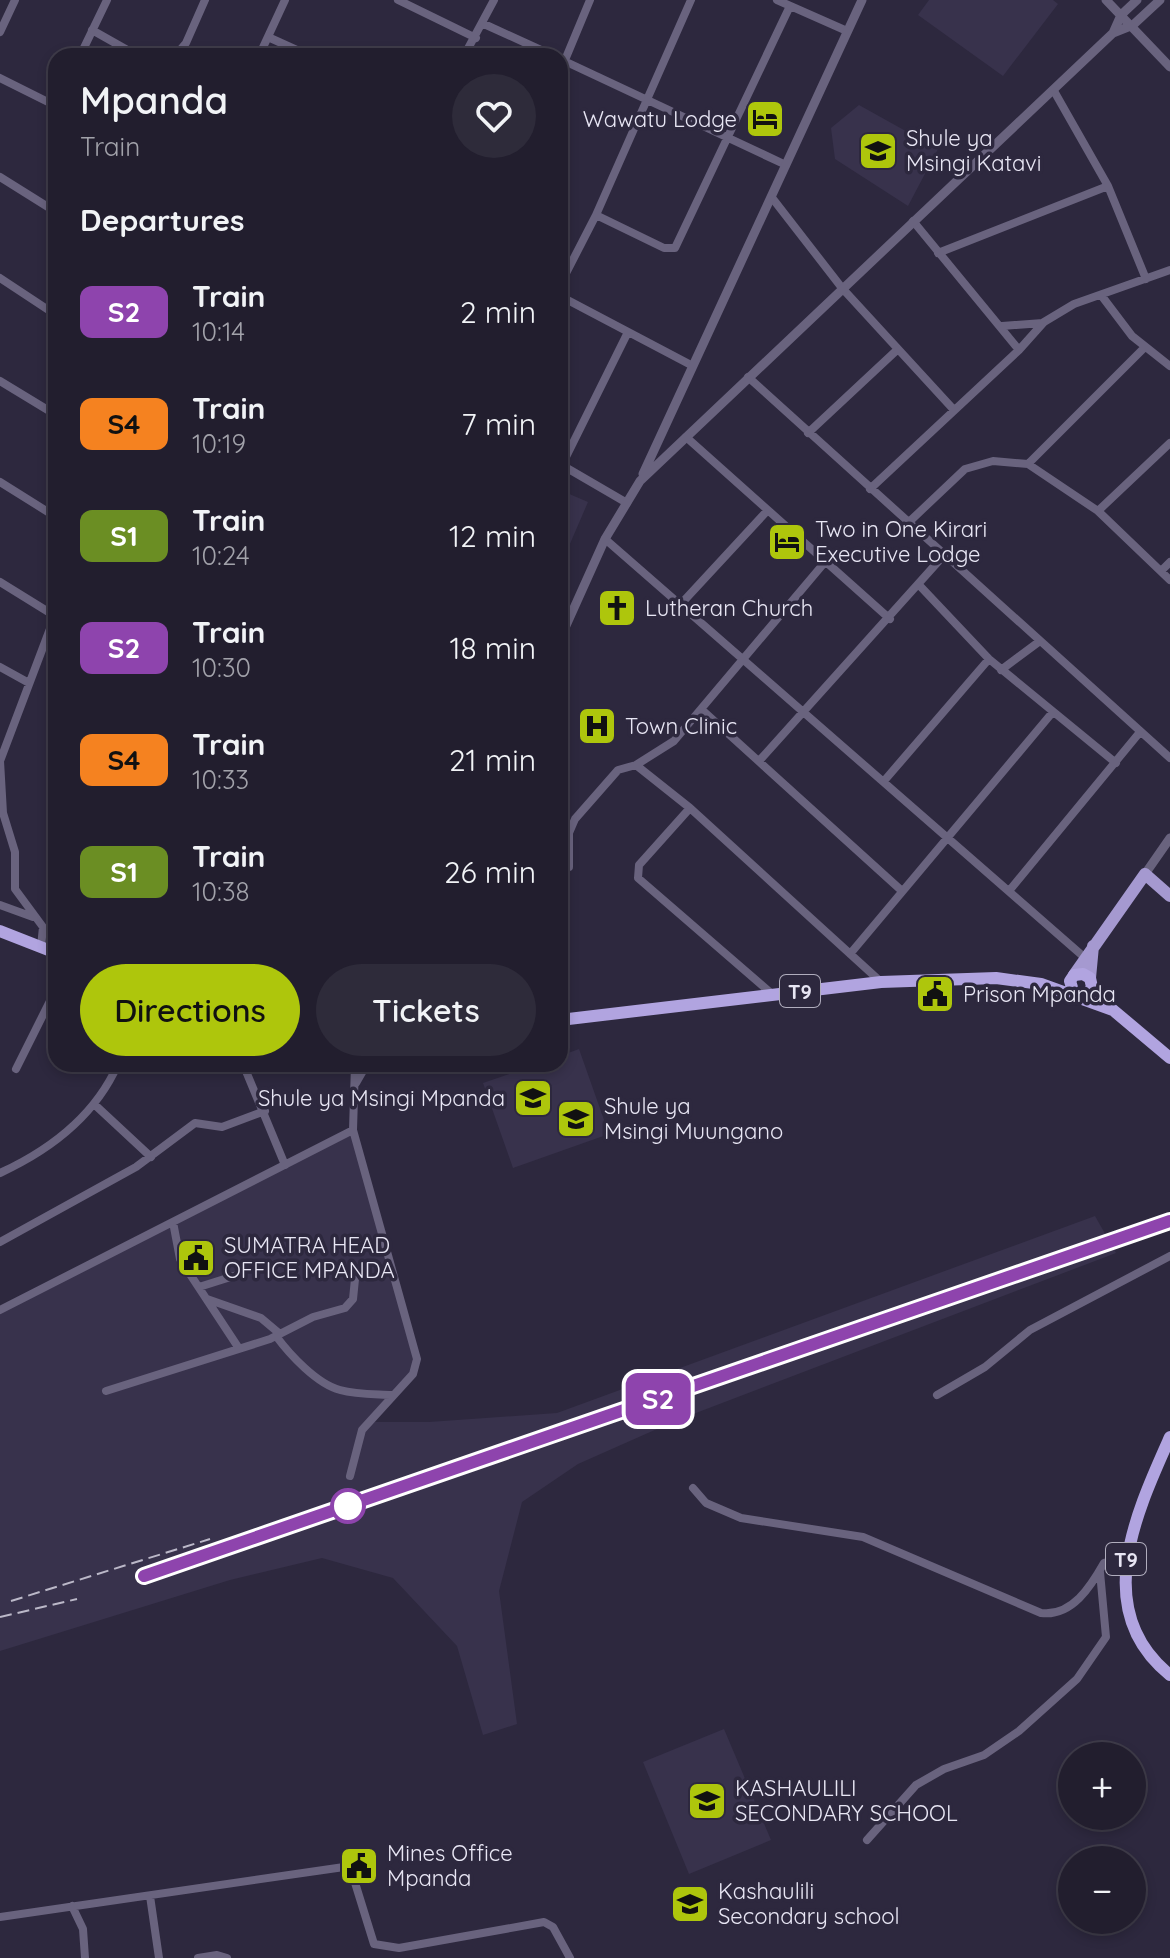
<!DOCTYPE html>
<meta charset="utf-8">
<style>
body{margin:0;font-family:Quicksand,sans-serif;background:#2e2b3a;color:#f1f3f6;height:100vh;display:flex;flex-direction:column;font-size:30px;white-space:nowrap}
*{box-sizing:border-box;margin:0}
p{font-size:26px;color:#a2a2aa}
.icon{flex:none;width:44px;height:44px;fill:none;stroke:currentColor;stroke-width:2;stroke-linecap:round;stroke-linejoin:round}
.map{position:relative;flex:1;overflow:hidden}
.panel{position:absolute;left:48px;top:48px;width:520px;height:1024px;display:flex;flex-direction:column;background:#221e2e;border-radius:24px;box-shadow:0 4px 12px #0003,0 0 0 2px #3f3c4a}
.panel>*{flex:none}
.badge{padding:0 16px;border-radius:12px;font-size:28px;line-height:52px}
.controls{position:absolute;left:1058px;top:1742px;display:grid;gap:16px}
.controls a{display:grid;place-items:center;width:88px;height:88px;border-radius:50%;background:#221e2e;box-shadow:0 4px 12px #0003,0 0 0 2px #3f3c4a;font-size:40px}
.map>.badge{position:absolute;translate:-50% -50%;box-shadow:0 0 0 4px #fff}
h2{padding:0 32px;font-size:30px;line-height:72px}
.round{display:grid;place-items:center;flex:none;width:84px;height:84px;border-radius:42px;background:#2e2b3a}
.headline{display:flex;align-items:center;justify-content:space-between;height:136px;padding:0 32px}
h1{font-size:38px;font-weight:600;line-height:60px}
.primary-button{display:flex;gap:16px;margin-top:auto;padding:16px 32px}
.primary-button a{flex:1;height:92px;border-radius:48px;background:#aec60c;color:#111;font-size:32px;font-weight:600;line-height:92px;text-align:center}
.primary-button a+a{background:#2e2b3a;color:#f1f3f6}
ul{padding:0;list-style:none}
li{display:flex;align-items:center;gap:24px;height:112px;padding:0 32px}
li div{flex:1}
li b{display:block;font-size:30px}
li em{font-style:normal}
li .badge{min-width:88px;font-weight:700;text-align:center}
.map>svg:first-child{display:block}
</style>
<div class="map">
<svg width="1170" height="1958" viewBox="0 0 1170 1958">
<rect width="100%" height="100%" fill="#2d283e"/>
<path fill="#38324c" d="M929 0H1053L1058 4 1003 76 918 15Z
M859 105 938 149 908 206 835 159 831 128Z
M560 490 588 502 560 567Z
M579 1049 609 1134 513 1168 483 1083 538 1064H560V1056Z
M353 1130 417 1359 413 1374 371 1422H429L557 1413 1095 1216 1116 1253 675 1421 578 1464 522 1502 499 1591 517 1724 483 1735 457 1646 393 1578 322 1558 230 1580 0 1651V1310Z
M724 1729 771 1840 689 1874 643 1762Z"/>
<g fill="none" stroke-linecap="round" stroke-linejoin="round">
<path stroke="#69637e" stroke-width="8" d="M398 0 476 38
M777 0 847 31
M484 24 554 56
M92 30 138 56
M0 32 15 0
M268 37 310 56
M80 56 107 0
M175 56 186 43 205 0
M259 56 285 0
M464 56 494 0
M560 59 786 165
M560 72 590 0
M0 78 56 106
M1054 91 1108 186 1146 279
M0 177 56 212
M773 199 842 288 954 410
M596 215 664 248H675L790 6
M913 221 1019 350
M938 253 1108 186
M0 278 56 315
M560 285 596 215 691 0
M1101 295 1132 336 1170 366
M560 296 691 365
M1002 326 1043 323
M748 377 1170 758
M0 381 56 415
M808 433 898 349
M686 437 890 619
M560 464 627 503
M1028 464 1145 347
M562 465 628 332
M0 482 56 517
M870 489 1019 350 1044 322 1074 304 1170 270
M1098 511 1170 443
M909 522 965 469 993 461 1028 464 1098 511 1170 580
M605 539 1084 957
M1161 571 1170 562
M0 582 55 616
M920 586 989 659 1116 763
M680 605 767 511
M0 667 29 683
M1001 670 1040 641
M701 709 902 891
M759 761 945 554
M636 765 690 808 881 982
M884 781 989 659
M690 808 639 865 638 878 772 994
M569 867V833L575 819 618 770 636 765 674 741 825 562
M1009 891 1140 732
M0 905 33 917
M41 947 43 927 15 889V852L3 813 0 761 56 613
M850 954 1052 713
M243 1064 285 1165
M16 1069 56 989
M356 1083 367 1064
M94 1104 151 1157
M0 1173C50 1150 95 1116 118 1064
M173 1222 180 1259 238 1347
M0 1242 136 1167 195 1123 222 1127 265 1111
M199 1287 237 1275
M207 1299 261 1318 280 1334
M0 1310 353 1130
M276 1336C290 1355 317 1384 340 1390 357 1395 376 1394 392 1395
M106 1391 270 1339 313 1317 345 1308 353 1299 355 1279
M937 1395 985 1367 1030 1330 1170 1256
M350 1476 362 1430 413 1374 417 1359 353 1130 355 1064
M693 1488 706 1503 741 1518 863 1537 1041 1613C1072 1617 1091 1586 1104 1563L1126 1558
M867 1840 916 1785 944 1769 984 1755 1019 1731 1077 1679 1106 1637 1100 1572
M150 1896 159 1958
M72 1906 83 1929 85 1958
M0 1917 344 1867 352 1873 374 1944 399 1948 544 1922 553 1927 570 1958
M198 1958 217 1955 227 1958"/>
<path stroke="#69637e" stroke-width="9" d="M1106 0 1170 67
M1113 33 1121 15 1137 0
M643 474 862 0
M560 639 605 539 640 481 1113 33 1133 25 1160 0
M1145 874 1170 838"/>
<path stroke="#a599d0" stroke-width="12" d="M1074 975 1145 874 1170 896
M1090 978 1093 946"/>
<path stroke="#b1a4e0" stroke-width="12" d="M0 931 56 953
M1074 994 1070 981 1074 975 1083 974 1090 978 1092 987 1088 993 1078 995
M560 1020 881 982 996 978 1041 984 1113 1010 1170 1058
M1170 1437C1136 1513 1090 1611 1170 1675"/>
<path stroke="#bbb8c8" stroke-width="2" stroke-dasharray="12 6" stroke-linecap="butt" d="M144 1576 1170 1221
M11 1601 210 1539
M0 1617 77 1599"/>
</g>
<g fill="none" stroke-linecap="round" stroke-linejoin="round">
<defs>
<path id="line" d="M144 1576 1170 1221"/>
</defs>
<use href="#line" stroke="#fff" stroke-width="18"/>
<use href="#line" stroke="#8e44ad" stroke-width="12"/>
</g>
<defs>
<symbol id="hotel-square" viewBox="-11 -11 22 22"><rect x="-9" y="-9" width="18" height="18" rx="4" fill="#aec60c" stroke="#2d283e"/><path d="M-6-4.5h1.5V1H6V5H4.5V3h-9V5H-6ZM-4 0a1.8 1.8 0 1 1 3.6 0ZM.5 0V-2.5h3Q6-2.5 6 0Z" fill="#111"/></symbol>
<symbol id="school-square" viewBox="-11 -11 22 22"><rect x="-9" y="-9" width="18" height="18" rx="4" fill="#aec60c" stroke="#2d283e"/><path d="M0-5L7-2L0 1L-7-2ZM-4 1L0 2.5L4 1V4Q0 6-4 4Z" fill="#111"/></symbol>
<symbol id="church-square" viewBox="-11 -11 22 22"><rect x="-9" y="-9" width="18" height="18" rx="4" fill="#aec60c" stroke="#2d283e"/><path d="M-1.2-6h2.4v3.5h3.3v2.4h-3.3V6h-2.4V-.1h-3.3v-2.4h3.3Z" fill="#111"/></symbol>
<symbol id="hospital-square" viewBox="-11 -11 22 22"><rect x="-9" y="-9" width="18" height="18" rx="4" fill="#aec60c" stroke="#2d283e"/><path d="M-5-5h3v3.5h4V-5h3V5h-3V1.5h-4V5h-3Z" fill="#111"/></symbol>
<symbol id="civic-square" viewBox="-11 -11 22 22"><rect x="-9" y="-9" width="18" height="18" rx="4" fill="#aec60c" stroke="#2d283e"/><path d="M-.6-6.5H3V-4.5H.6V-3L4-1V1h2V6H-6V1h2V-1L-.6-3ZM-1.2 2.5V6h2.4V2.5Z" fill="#111"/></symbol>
</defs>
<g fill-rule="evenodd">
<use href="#hotel-square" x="743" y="97" width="44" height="44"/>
<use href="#school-square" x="856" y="129" width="44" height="44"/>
<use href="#hotel-square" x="765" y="520" width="44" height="44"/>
<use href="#church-square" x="595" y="586" width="44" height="44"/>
<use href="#hospital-square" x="575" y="704" width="44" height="44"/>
<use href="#civic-square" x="913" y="972" width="44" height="44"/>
<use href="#school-square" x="511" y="1076" width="44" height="44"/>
<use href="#school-square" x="554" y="1097" width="44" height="44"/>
<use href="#civic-square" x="174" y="1236" width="44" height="44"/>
<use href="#school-square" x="685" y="1779" width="44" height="44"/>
<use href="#civic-square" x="337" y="1844" width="44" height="44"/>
<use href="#school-square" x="668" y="1882" width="44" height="44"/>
</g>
<circle fill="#fff" stroke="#8e44ad" stroke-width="4" cx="348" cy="1506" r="16"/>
<g text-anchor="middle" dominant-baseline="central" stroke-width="7" stroke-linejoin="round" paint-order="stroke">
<g fill="#2d283e" stroke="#b0adbd" stroke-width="2">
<rect x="780" y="975" width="40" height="32" rx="6"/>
<rect x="1106" y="1543" width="40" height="32" rx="6"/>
</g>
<g font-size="20" font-weight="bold" fill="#e8e6f4">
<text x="800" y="991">T9</text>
<text x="1126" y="1559">T9</text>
</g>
<g font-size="22" fill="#e8e6f4" stroke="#2d283e" text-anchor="start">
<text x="737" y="119" text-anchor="end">Wawatu Lodge</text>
<text x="906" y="138">Shule ya<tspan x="906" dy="25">Msingi Katavi</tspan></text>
<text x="815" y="529">Two in One Kirari<tspan x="815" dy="25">Executive Lodge</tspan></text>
<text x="645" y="608">Lutheran Church</text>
<text x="625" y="726">Town Clinic</text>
<text x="963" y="994">Prison Mpanda</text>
<text x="505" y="1098" text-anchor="end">Shule ya Msingi Mpanda</text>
<text x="604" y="1106">Shule ya<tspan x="604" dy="25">Msingi Muungano</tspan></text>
<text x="224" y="1245">SUMATRA HEAD<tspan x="224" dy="25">OFFICE MPANDA</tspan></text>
<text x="735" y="1788">KASHAULILI<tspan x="735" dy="25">SECONDARY SCHOOL</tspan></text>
<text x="387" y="1853">Mines Office<tspan x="387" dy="25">Mpanda</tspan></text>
<text x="718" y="1891">Kashaulili<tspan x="718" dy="25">Secondary school</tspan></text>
</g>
</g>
</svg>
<div class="controls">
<a>+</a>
<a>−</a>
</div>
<b class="badge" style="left:658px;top:1399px;background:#8e44ad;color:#fff">S2</b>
<section class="panel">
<div class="headline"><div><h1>Mpanda</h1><p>Train</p></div><a class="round"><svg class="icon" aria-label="heart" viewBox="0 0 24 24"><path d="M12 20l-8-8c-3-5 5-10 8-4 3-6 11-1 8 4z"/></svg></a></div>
<h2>Departures</h2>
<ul>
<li><span class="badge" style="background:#8e44ad;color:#fff">S2</span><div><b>Train</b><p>10:14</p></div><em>2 min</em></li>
<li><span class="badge" style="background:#f58220;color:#111">S4</span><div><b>Train</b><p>10:19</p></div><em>7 min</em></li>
<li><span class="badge" style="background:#6b8e23;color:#fff">S1</span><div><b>Train</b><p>10:24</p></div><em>12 min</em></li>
<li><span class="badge" style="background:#8e44ad;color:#fff">S2</span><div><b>Train</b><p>10:30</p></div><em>18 min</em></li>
<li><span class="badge" style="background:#f58220;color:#111">S4</span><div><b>Train</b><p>10:33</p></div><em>21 min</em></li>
<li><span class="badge" style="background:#6b8e23;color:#fff">S1</span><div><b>Train</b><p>10:38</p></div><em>26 min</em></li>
</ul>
<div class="primary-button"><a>Directions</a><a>Tickets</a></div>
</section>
</div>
